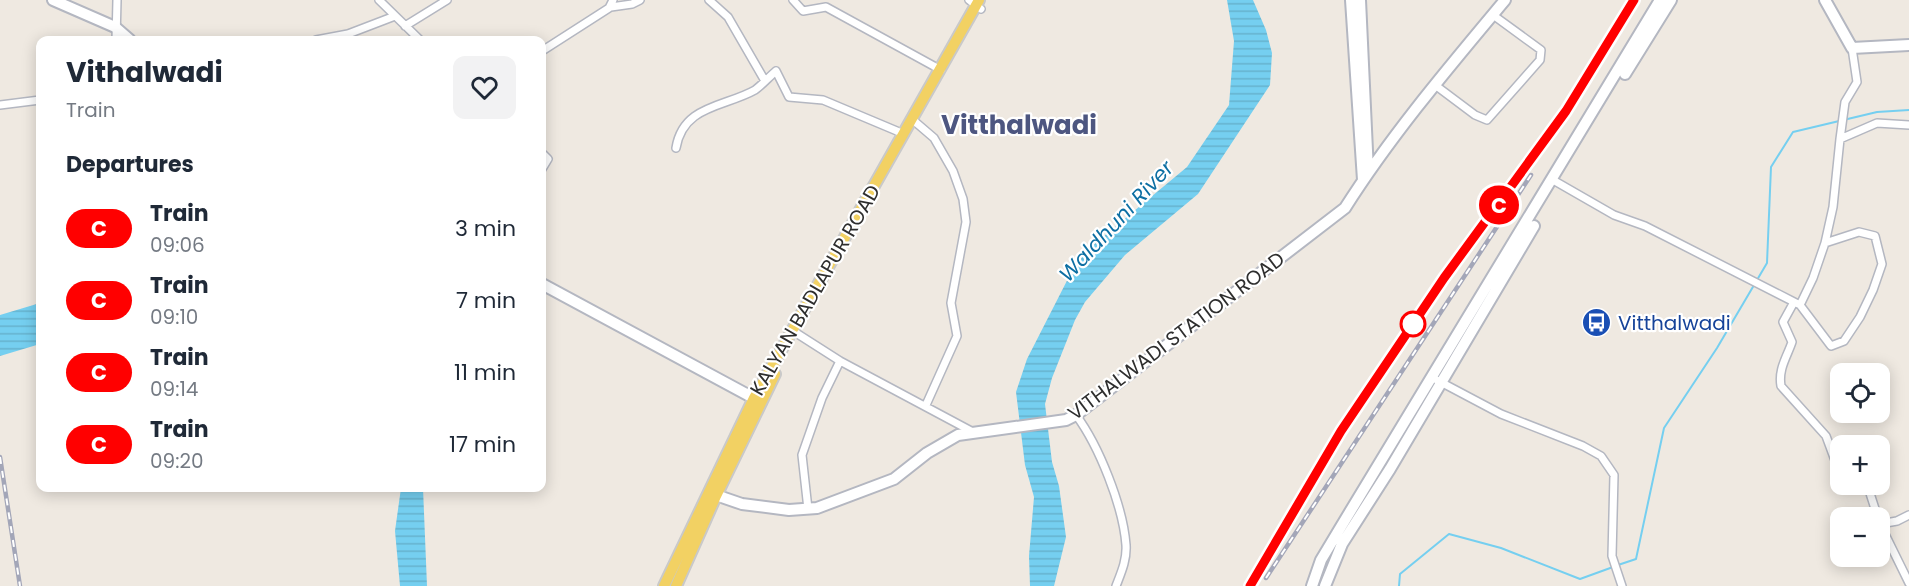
<!DOCTYPE html>
<meta charset="utf-8">
<style>
body{margin:0;font-family:Poppins,sans-serif;background:#f2f2f3;color:#1f2937;height:100vh;display:flex;flex-direction:column;font-size:22px;white-space:nowrap}
*{box-sizing:border-box;margin:0}
p{font-size:20px;color:#747a83}
.icon{flex:none;width:33px;height:33px;fill:none;stroke:currentColor;stroke-width:2;stroke-linecap:round;stroke-linejoin:round}
.map{position:relative;flex:1;overflow:hidden}
.details{position:absolute;left:36px;top:36px;width:510px;height:456px;display:flex;flex-direction:column;background:#fff;border-radius:12px;box-shadow:0 3px 15px #0003}
.details>*{flex:none}
.badge{padding:0 12px;border-radius:20px;font-size:21px;line-height:39px}
.controls{position:absolute;left:1830px;top:363px;display:grid;gap:12px}
.controls a{display:grid;place-items:center;width:60px;height:60px;border-radius:12px;background:#fff;box-shadow:0 3px 15px #0003;font-size:30px}
.map>.badge{position:absolute;translate:-50% -50%;box-shadow:0 0 0 3px #fff}
h2{padding:0 30px;font-size:22px;line-height:54px}
.round{display:grid;place-items:center;flex:none;width:63px;height:63px;border-radius:12px;background:#f2f2f3}
.summary{display:flex;align-items:center;justify-content:space-between;height:102px;padding:0 30px}
h1{font-size:28px;font-weight:700;line-height:45px}
ul{padding:0;list-style:none}
li{display:flex;align-items:center;gap:18px;height:72px;padding:0 30px}
li div{flex:1}
li b{display:block;font-size:22px}
li em{font-style:normal}
li .badge{min-width:66px;font-weight:700;text-align:center}
.map>svg:first-child{display:block}
</style>
<div class="map">
<svg width="1909" height="586" viewBox="0 0 1909 586">
<defs>
<pattern id="water-rules" width="6" height="5" patternUnits="userSpaceOnUse" patternTransform="scale(1.5)"><rect width="6" height="5" fill="#75cff0"/><path d="M0 2.5h6" fill="none" stroke="#66b2ce"/></pattern>
</defs>
<rect width="100%" height="100%" fill="#efe9e1"/>
<path fill="url(#water-rules)" d="M1227 0H1253L1266 30 1272 53 1270 85 1198 194 1125 255 1085 302 1075 320 1052 378 1045 404 1052 462 1059 486 1066 537 1054 586H1030L1029 556 1034 497 1025 465 1016 392 1027 359 1076 263 1092 246 1187 167 1229 105 1234 41Z
M40 303V344L0 356V315Z
M401 488H423L427 586H400L395 531Z"/>
<g fill="none" stroke-linecap="round" stroke-linejoin="round">
<path stroke="#75cff0" stroke-width="2" d="M1618 565 1636 559 1664 428 1717 348 1767 263 1771 167 1793 132 1877 112 1909 110
M1399 586 1400 574 1449 534 1501 548 1580 579 1613 567"/>
<defs>
<path id="street" d="M379 0 420 40
M709 0 728 17 765 81
M793 0 803 11 826 7 941 70
M969 0 981 9
M611 7 632 4 640 0
M405 26 447 0
M116 40 117 0
M316 40 348 34 395 16
M1852 48 1857 82 1845 102 1840 139 1877 123 1909 125
M542 51 609 8 613 0
M1435 85 1475 115 1487 120 1540 60 1541 50 1493 15
M0 105 40 100
M913 120 934 138 953 171 963 199 966 222 951 303 957 336 926 405
M676 148C683 105 725 107 755 90 762 85 769 77 776 71L789 97 823 100 904 134
M542 153 548 159 542 169
M1553 180 1614 215 1645 226 1800 305 1831 346 1844 341 1860 317 1873 290 1882 264 1875 236 1859 232 1825 243 1833 207 1840 139
M1794 302 1783 322 1792 342C1787 357 1778 369 1781 386L1826 436 1836 463 1840 462
M1800 305 1813 278 1825 243
M793 331 840 361 973 432
M1433 378 1501 414 1583 446 1601 456 1614 475 1612 556 1622 586
M1076 415C1099 446 1123 506 1126 545 1127 560 1121 573 1116 586
M1867 484 1878 518
M808 509 802 455 822 398 840 361
M1909 515 1897 521 1880 524 1909 583"/>
<path id="secondary" d="M53 0 115 27 130 40
M1351 0 1363 180
M1360 0 1368 172
M1825 0 1852 48 1909 45
M1625 74 1671 0
M542 284 761 402
M710 493 742 504 789 510 817 508 894 479 927 453 958 435 1066 420 1076 415 1345 208C1392 134 1449 67 1505 0
M1312 586 1321 560 1339 530 1660 0
M1325 586 1342 544 1390 469 1534 226"/>
<path id="primary" d="M664 586 754 398 979 0
M676 586 716 496 775 374"/>
</defs>
<use href="#street" stroke="#b4b7c1" stroke-width="10"/>
<use href="#secondary" stroke="#b4b7c1" stroke-width="14"/>
<use href="#primary" stroke="#c9c9c9" stroke-width="14"/>
<use href="#street" stroke="#fff" stroke-width="7"/>
<use href="#secondary" stroke="#fff" stroke-width="10"/>
<use href="#primary" stroke="#f2d163" stroke-width="10"/>
<defs>
<path id="rail" d="M0 457 20 586
M1266 578 1531 175
M1250 586 1341 431 1444 278 1566 111 1634 0"/>
</defs>
<use href="#rail" stroke="#a3a6b8" stroke-width="4.5"/>
<use href="#rail" stroke="#fff" stroke-width="2" stroke-dasharray="7" stroke-linecap="butt"/>
</g>
<g fill="none" stroke-linecap="round" stroke-linejoin="round">
<defs>
<path id="line" d="M1250 586 1341 431 1444 278 1566 111 1634 0"/>
</defs>
<use href="#line" stroke="#fff" stroke-width="14"/>
<use href="#line" stroke="#f00" stroke-width="9"/>
</g>
<defs>
<symbol id="bus-disc" viewBox="-11 -11 22 22"><circle r="9.5" fill="#1a4fb4" stroke="#fff"/><path d="M-5-6H5V4H4V6H2V4H-2V6H-4V4H-5ZM-3.5-4V0h7V-4ZM-3.5 1.2v1.5H-2V1.2ZM2 1.2v1.5H3.5V1.2Z" fill="#fff"/></symbol>
</defs>
<g fill-rule="evenodd">
<use href="#bus-disc" x="1580" y="306" width="33" height="33"/>
</g>
<circle fill="#fff" stroke="#f00" stroke-width="3" cx="1413" cy="324" r="12"/>
<g text-anchor="middle" dominant-baseline="central" stroke-width="4.5" stroke-linejoin="round" paint-order="stroke">
<g font-size="20" fill="#2e2e2e" stroke="#fff">
<text transform="translate(815 290) rotate(-60)">KALYAN BADLAPUR ROAD</text>
<text transform="translate(1176 336) rotate(-37)">VITHALWADI STATION ROAD</text>
</g>
<g font-size="20" fill="#164399" stroke="#fff" text-anchor="start">
<text x="1618" y="323">Vitthalwadi</text>
</g>
<g font-size="21" font-style="italic" fill="#0d6fa3" stroke="#fff">
<text transform="translate(1116 221) rotate(-47)">Waldhuni River</text>
</g>
<g font-size="26" font-weight="bold" fill="#4d5680" stroke="#fff">
<text x="1019" y="125">Vitthalwadi</text>
</g>
</g>
</svg>
<div class="controls">
<a><svg class="icon" aria-label="locate" viewBox="0 0 24 24"><circle cx="12" cy="12" r="6"/><path d="M12 2v4M12 18v4M2 12h4M18 12h4"/></svg></a>
<a>+</a>
<a>−</a>
</div>
<b class="badge" style="left:1499px;top:205px;background:#f00;color:#fff">C</b>
<section class="details">
<div class="summary"><div><h1>Vithalwadi</h1><p>Train</p></div><a class="round"><svg class="icon" aria-label="heart" viewBox="0 0 24 24"><path d="M12 20l-8-8c-3-5 5-10 8-4 3-6 11-1 8 4z"/></svg></a></div>
<h2>Departures</h2>
<ul>
<li><span class="badge" style="background:#f00;color:#fff">C</span><div><b>Train</b><p>09:06</p></div><em>3 min</em></li>
<li><span class="badge" style="background:#f00;color:#fff">C</span><div><b>Train</b><p>09:10</p></div><em>7 min</em></li>
<li><span class="badge" style="background:#f00;color:#fff">C</span><div><b>Train</b><p>09:14</p></div><em>11 min</em></li>
<li><span class="badge" style="background:#f00;color:#fff">C</span><div><b>Train</b><p>09:20</p></div><em>17 min</em></li>
</ul>
</section>
</div>
